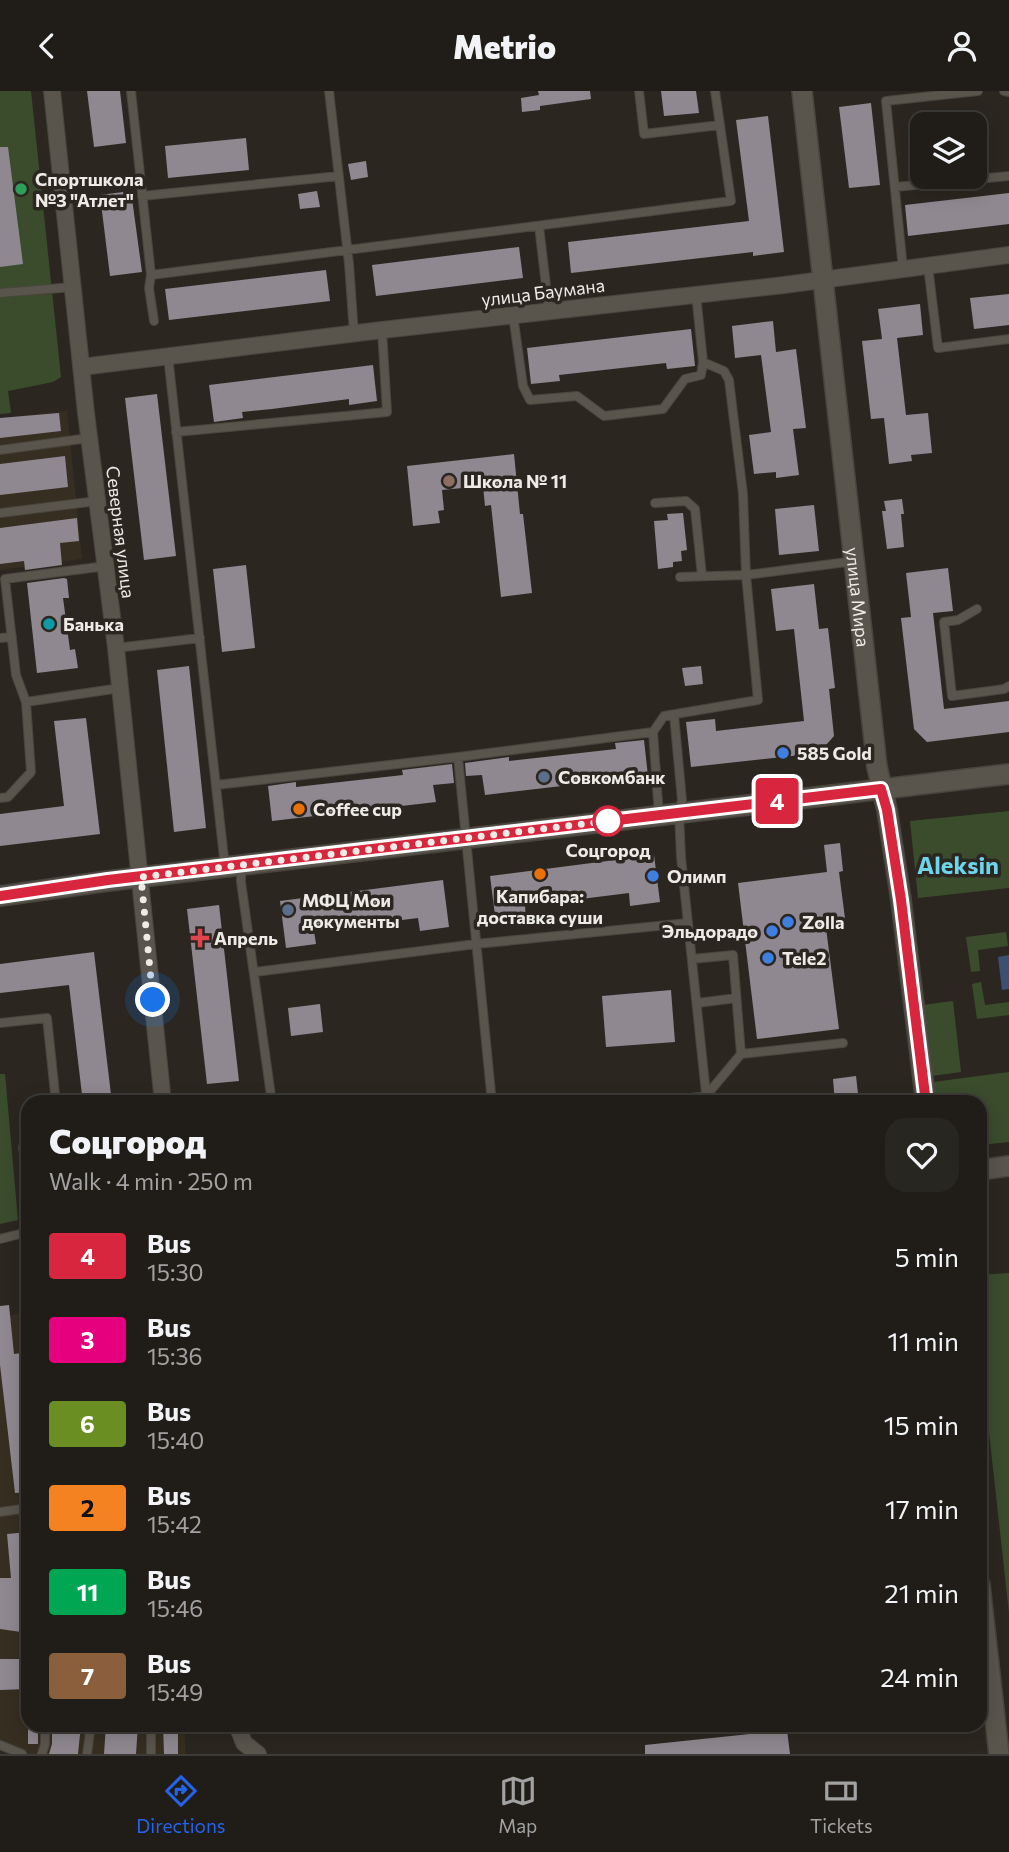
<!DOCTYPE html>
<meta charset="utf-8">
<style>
body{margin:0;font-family:Commissioner,sans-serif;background:#282621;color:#f1f3f6;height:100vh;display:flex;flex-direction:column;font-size:26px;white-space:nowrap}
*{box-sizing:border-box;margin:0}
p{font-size:23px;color:#a2a2a2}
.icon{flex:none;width:38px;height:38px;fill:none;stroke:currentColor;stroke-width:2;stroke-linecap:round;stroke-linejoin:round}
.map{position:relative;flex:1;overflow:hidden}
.side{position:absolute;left:21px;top:1004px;width:966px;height:637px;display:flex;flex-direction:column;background:#201d18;border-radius:21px;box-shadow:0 4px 18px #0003,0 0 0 2px #3d3b37}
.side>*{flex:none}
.badge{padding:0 14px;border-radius:5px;font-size:24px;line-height:46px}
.tools{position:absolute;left:910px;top:21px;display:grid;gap:14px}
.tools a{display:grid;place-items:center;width:77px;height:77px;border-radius:14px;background:#201d18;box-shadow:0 4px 18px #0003,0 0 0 2px #3d3b37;font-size:35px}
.you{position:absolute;width:35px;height:35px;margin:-18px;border:5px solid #fff;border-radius:50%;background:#1a73e8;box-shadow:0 0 0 10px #1a73e833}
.map>.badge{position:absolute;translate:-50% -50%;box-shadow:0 0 0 4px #fff}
.round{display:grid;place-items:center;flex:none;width:74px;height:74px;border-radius:21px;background:#282621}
.overview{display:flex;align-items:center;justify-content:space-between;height:119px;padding:0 28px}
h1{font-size:33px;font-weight:800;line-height:52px}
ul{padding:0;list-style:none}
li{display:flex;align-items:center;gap:21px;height:84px;padding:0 28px}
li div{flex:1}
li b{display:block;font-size:26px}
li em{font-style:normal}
li .badge{min-width:77px;font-weight:700;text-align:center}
header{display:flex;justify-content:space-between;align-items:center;height:91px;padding:0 28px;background:#201d18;font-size:32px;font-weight:800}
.tab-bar{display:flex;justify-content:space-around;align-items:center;height:98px;border-top:2px solid #3d3b37;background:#201d18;font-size:19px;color:#a2a2a2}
.tab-bar a{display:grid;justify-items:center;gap:4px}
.tab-bar .on{color:#2563eb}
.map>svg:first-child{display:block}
</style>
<header><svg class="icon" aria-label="back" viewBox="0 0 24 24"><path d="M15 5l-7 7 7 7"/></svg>Metrio<svg class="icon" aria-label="person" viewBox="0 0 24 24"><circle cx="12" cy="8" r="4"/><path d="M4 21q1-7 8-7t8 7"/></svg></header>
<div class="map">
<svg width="1009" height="1663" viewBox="0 0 1009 1663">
<rect width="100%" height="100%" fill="#2b2720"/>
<path fill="#362e21" d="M67 320 82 468 0 479V327Z
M28 1221V1634L185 1635V1663H10L0 1657V1226Z"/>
<path fill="#3b4c2d" d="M0 0H31L61 286 53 291 8 300 11 322 0 323Z
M1009 720V797L918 807 910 730Z
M1006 841 1008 855 978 859 980 880 971 881 966 846Z
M981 891 985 914 1009 911V924L977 928 972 893Z
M953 910 961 981 931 985 923 914Z
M1009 981V1051L980 1054V1012L936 1011 933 991Z
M0 983H5L18 1129 0 1133Z
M1009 1182V1522L980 1260V1184Z"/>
<path fill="#3d5072" d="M1009 864V898L1002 899 998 866Z"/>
<path fill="#8f8890" d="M87 0H120L126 52 94 56Z
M538 0H590L591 8 540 15V19L522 21 521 7 539 4Z
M661 0H696L699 22 664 25Z
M871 12 880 94 849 97 839 16Z
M768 25 784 161 753 165V161L571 182 568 151 749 130 736 29Z
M246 47 249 79 168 87 165 55Z
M0 56H8L23 173 0 176Z
M366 70 368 86 351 89 348 73Z
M131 100 142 181 110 185 100 104Z
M317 100 320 116 300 118 298 103Z
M1009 102V133L908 145 905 114Z
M519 156 523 187 376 205 372 174Z
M326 179 330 210 169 229 165 198Z
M1009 203V234L974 238 970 207Z
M920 213 923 244 897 247 906 324 928 322 932 362 911 364 912 370 889 373 884 327 871 328 862 250 882 248 878 218Z
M773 230 776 261 796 258 806 337 793 338 799 384 776 387V381L754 383 749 344 771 341 761 264 735 267 732 235Z
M691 238 695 275 667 278 666 272 559 284 560 290 531 293 527 257Z
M373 274 377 310 349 314V308L272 318 242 321 243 327 214 331 209 294Z
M157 303 176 465 144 469 125 307Z
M59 322 61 340 0 347V327Z
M514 363 520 423H523L532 502 501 506 491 414 485 415 483 395 442 399 444 419 438 420 440 432 413 435 407 375Z
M65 365 68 396 0 404V373Z
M902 408 904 423H901L904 456 887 458 882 420H886L884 410Z
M814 414 819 460 779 464 775 418Z
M683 422 687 459 681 460 682 470 673 471V476L658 478 654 430 668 429 667 423Z
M77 427 79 450 60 452 62 474 25 479 24 470 0 473V437Z
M246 474 255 557 222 561 213 478Z
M948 477 953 520 933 522 944 618 1009 610V641L927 651 914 638 901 527 911 526 906 482Z
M64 487 67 488 69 507H63L70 559 75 558 78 577 37 582 27 492Z
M814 493 819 538 828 537 835 597 829 598 834 645 819 662 691 676 686 631 715 628 716 640 804 630 794 538 776 540 771 498Z
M189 575 206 737 174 741 157 579Z
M701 575 703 593 685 595 682 577Z
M86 627 100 743 0 755V723L64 715 54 630Z
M644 649 648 685 485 704 482 684 466 685 465 672 509 666V670L616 658 615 652Z
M452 673 454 692 433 694 436 711 272 730 268 695 296 691V696L403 684 402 679Z
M840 752 843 780 839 781 846 835 826 837 839 938 757 948 738 792 827 781 824 754Z
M654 764 660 811 630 815 629 802 525 815 526 828 496 832 490 785Z
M443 789 449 836 420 840 418 827 314 840 316 853 286 857 280 810Z
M219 814 239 990 207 993 187 818Z
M94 861 112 1012H83L69 894 0 902V873Z
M671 899 675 951 606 956 602 905Z
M320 913 323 941 291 945 288 917Z
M856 985 859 1012H835L833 988Z
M9 1214 14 1263 28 1261V1357H25L28 1401 15 1402 0 1274V1215Z
M28 1441V1542L0 1538V1487H11L7 1443Z
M0 1568H28V1598L0 1599Z
M28 1634H38V1653H28Z
M52 1634H81L78 1663H49L52 1653Z
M106 1634H138L136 1663H104Z
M163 1634H178V1663H164Z
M787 1639 790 1663H645V1654Z"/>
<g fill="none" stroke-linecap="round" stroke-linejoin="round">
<defs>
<path id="service" d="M131 0 151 184 149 197 154 230
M329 0 349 173 354 243
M639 0 644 43 720 34
M1004 0 1009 1
M895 96 1009 85
M142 105 339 85
M539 135 549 220
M928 175 938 257 1009 248
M903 178 886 10 978 0
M151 184 731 110 715 0
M0 202 73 196
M513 224 523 295 530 309 577 305 604 325 663 318 685 288 701 284 703 271 696 203
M168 265 225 776
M176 341 387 321 382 239
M0 359 89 347
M655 412 686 410 695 418 702 485
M0 422 97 410
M680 486 746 484 855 470
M977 518 958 529 944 531 952 605 1004 598 1009 595
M0 547 12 546
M116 557 200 547
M26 611 120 597
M674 624 682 709 679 722 681 766 707 1012
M458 666 492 1012
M216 694 458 666 653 641
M0 707 8 706 31 681 26 611 16 584 5 488 106 475
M659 724 653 641 664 625 758 609 746 484 743 403 729 289 724 280 703 271
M241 775V791L272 1012
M255 881 476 853 688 832
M698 912 736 907
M0 932 47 927 56 1012
M741 963 843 952
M652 1012 706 1005 741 963 733 864 692 868
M28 1049 23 1056 28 1096
M0 1148 28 1141
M0 1421 28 1417
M151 1634V1663
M0 1654 22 1663
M42 1663 45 1653V1634
M87 1663 91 1634"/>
<path id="minor" d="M52 0 86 322 116 557 163 1012
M81 276 382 239 784 194 1009 164
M237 1634 244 1652 258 1663"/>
<g id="tertiary">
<path id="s1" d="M802 0 877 676 887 719 901 809 926 1012"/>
<path d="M0 805 108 790 1009 683"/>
<path d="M980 1079 1009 1075"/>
<path d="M980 1494 999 1663"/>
</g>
</defs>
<use href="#service" stroke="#48453e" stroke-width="10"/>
<use href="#minor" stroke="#48453e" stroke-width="18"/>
<use href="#tertiary" stroke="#48453e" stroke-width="22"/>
<use href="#service" stroke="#59544c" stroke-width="8"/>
<use href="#minor" stroke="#59544c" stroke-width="16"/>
<use href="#tertiary" stroke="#59544c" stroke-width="19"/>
</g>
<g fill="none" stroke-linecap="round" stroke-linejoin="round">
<defs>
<path id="line" d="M0 805 108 789 881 698 887 719 901 809 926 1012"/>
</defs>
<use href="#line" stroke="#fff" stroke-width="16"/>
<use href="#line" stroke="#d7263d" stroke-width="10"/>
<path stroke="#eeebe6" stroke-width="7" stroke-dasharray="0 12.6" d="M153 909 141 786 608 730"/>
</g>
<circle fill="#2e9e5b" stroke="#2b2720" stroke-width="2.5" cx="21" cy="98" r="7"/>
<circle fill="#8d6e63" stroke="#2b2720" stroke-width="2.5" cx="449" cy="390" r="7"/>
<circle fill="#0f9aa8" stroke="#2b2720" stroke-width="2.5" cx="49" cy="533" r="7"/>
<g fill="#3f7fe0" stroke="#2b2720" stroke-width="2.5">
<circle cx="783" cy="662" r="7"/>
<circle cx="653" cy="785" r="7"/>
<circle cx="788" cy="831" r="7"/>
<circle cx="772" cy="840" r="7"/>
<circle cx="768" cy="867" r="7"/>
</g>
<g fill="#5c6f8a" stroke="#2b2720" stroke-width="2.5">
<circle cx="544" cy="686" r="7"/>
<circle cx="288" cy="819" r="7"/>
</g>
<g fill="#e8710a" stroke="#2b2720" stroke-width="2.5">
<circle cx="299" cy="718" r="7"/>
<circle cx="540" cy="783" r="7"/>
</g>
<circle fill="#fff" stroke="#d7263d" stroke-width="3.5" cx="608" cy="730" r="14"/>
<path fill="#e0444e" stroke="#2b2720" stroke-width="2.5" d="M196.5 836.5h7v7h7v7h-7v7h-7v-7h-7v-7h7z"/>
<g text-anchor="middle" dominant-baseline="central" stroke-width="7" stroke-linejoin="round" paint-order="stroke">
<g font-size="18" font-weight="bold" fill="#eeebe6" stroke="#2b2720" text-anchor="start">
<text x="35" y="88">Спортшкола<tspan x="35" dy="21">№3 "Атлет"</tspan></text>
<text x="463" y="390">Школа № 11</text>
<text x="63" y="533">Банька</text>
<text x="797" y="662">585 Gold</text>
<text x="558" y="686">Совкомбанк</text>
<text x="313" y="718">Coffee cup</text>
<text x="667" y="785">Олимп</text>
<text x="540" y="805" text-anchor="middle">Капибара:<tspan x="540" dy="21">доставка суши</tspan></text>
<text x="302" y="809">МФЦ Мои<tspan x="302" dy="21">документы</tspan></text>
<text x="802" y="831">Zolla</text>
<text x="758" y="840" text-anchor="end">Эльдорадо</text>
<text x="214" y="847">Апрель</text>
<text x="782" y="867">Tele2</text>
</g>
<g font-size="18" fill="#eeebe6" stroke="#2b2720">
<text transform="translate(543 201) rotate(-7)">улица Баумана</text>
<text transform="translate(121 441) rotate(83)">Северная улица</text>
<text stroke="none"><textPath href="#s1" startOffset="509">улица Мира</textPath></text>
</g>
<g font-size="18" font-weight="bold" fill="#eeebe6" stroke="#2b2720">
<text x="608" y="759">Соцгород</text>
</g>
<g font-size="24" font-weight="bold" fill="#6ed4ea" stroke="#2b2720">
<text x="958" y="773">Aleksin</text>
</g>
</g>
</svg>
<div class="tools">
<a><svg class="icon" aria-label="layers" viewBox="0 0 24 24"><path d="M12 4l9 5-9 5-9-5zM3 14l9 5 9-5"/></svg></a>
</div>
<div class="you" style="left:153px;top:909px"></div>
<b class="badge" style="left:777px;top:710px;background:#d7263d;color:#fff">4</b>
<section class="side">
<div class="overview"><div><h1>Соцгород</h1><p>Walk · 4 min · 250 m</p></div><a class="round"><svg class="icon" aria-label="heart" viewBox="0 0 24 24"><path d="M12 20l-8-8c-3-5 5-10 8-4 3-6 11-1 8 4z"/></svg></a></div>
<ul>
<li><span class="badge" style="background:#d7263d;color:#fff">4</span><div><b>Bus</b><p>15:30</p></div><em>5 min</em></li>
<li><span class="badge" style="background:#e6007e;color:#fff">3</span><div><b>Bus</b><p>15:36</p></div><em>11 min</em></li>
<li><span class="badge" style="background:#6b8e23;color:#fff">6</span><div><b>Bus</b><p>15:40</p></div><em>15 min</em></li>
<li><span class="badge" style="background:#f58220;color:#111">2</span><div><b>Bus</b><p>15:42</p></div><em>17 min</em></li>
<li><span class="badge" style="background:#00a651;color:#fff">11</span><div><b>Bus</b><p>15:46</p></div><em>21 min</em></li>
<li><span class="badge" style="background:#8b5e3c;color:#fff">7</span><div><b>Bus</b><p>15:49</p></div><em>24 min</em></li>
</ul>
</section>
</div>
<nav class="tab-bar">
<a class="on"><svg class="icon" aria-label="directions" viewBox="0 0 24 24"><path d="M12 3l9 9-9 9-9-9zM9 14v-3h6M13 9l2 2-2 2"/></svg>Directions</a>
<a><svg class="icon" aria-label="map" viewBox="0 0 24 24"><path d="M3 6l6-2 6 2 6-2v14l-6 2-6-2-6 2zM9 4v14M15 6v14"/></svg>Map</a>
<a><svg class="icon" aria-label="tickets" viewBox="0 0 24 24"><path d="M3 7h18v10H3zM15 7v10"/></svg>Tickets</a>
</nav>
